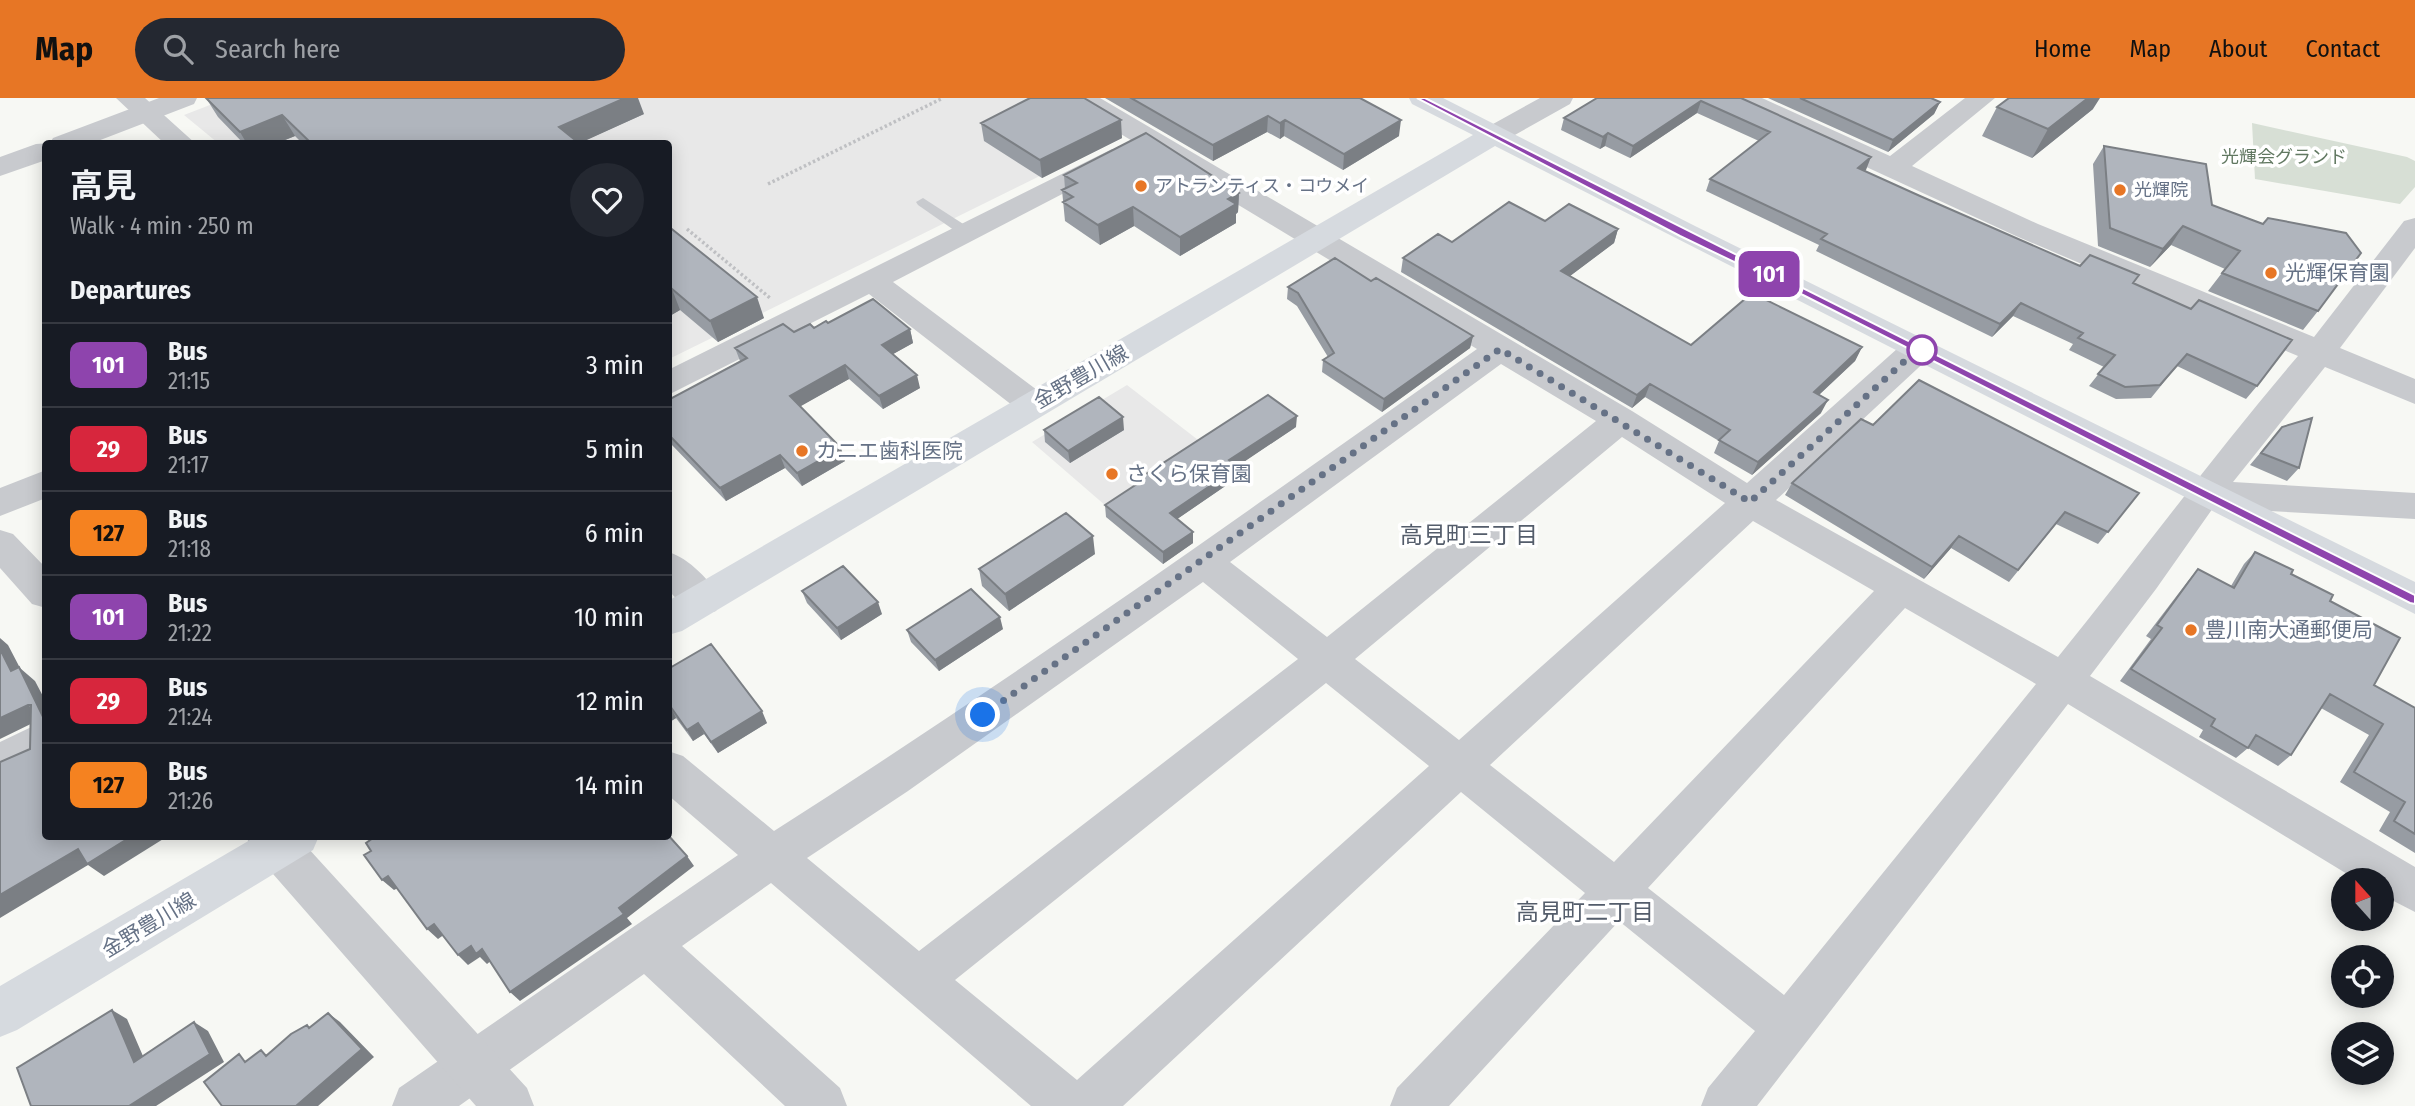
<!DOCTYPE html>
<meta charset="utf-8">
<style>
body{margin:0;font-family:"Fira Sans Condensed","Noto Sans JP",sans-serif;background:#242831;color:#f1f3f6;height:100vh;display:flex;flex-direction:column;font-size:26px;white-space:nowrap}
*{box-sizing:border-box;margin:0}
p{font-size:23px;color:#9ea1a6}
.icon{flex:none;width:38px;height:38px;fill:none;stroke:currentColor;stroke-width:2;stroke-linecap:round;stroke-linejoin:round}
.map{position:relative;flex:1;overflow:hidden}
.panel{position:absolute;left:42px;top:42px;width:630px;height:700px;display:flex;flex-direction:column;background:#171b24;border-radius:7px;box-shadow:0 4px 18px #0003}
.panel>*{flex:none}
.badge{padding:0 14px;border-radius:10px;font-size:24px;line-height:46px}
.needle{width:46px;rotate:339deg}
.tools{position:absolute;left:2331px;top:770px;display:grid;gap:14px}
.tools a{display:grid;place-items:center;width:63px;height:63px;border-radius:50%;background:#171b24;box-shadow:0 4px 18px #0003;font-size:35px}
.you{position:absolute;width:35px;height:35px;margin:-18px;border:5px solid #fff;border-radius:50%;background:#1a73e8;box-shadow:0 0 0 10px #1a73e833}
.map>.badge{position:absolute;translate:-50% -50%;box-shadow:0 0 0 4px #fff}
h2{padding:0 28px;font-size:26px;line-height:63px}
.round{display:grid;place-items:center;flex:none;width:74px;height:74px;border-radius:37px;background:#242831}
.summary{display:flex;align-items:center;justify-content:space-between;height:119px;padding:0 28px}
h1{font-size:33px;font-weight:700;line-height:52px}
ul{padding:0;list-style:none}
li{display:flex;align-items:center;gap:21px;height:84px;padding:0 28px;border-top:2px solid #363941}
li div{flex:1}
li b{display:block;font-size:26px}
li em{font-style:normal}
li .badge{min-width:77px;font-weight:700;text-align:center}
header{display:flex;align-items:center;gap:42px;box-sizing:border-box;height:98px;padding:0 35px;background:#e77625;color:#111}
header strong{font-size:33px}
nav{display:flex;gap:38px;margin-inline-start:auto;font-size:24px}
.search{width:490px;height:63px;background:#242831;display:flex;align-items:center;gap:18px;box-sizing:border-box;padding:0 24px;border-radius:38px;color:#9ea1a6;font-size:26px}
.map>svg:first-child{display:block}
</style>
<header>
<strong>Map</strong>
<div class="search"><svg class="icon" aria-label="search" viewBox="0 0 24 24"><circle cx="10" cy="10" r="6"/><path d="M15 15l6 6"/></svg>Search here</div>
<nav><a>Home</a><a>Map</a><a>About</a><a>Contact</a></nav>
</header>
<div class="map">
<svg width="2415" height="1008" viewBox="0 0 2415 1008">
<rect width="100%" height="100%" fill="#f7f8f4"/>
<path fill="#e8e8e8" d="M228 0H1044L1115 41 669 261 668 46 218 45 184 17Z
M1127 287 1202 345 1106 408 1032 344Z"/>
<path fill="#d7dfd5" d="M2252 25 2407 59 2415 63V89L2400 106 2255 81Z"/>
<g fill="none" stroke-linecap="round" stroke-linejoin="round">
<path stroke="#bfc0c3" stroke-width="3.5" stroke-dasharray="2.5 2.5" stroke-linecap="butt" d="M768 86 943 0
M687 131 770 200"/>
<path fill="#c8cace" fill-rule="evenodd" d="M923 100 971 131V137H961L918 107 916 104Z"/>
<path fill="#c8cace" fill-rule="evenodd" d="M116 0H145L196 46H165Z
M1068 0H1100L1632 313 1747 385 1907 242 1919 239 1931 242 1935 250 1931 258 1776 402 2058 559C2139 459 2214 356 2298 258L2016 138 1730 6 1727 0H1762L1890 58 1965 0H1995L1912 68 2038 126 2314 239 2404 123 2415 120V150L2340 250 2415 281V306L2325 269 2233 384 2415 395V421L2213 410 2156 491 2090 578 2415 769V814L2382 797V782H2357L2068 606 1757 1008H1701L1708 990 1755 933 1619 823 1449 1008H1390L1397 990 1585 795 1461 694 1123 1008H1031L771 785 682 848 840 990 847 1008H785L644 876 459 1008H392L399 990 738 757 668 697V653L683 658 774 733C1014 580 1245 415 1477 251L1071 6ZM1501 266 1596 323 1327 539 1230 464ZM1622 339 1725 405 1459 642 1355 561ZM1753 423 1874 493 1614 764 1490 667ZM1203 484 1298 561 919 853 807 760 908 693ZM1905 510 2036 586 1784 897 1648 790ZM1326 585 1429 668 1077 982 955 882Z
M1112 51 1122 53 1126 59 1122 65 893 184 1045 298 1050 306 1045 314 1033 318 1021 314 869 196 668 297V272Z
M46 372V400L0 418V390Z
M668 454C689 460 711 483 721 502L716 513C693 520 684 508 668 492Z
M46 622V661L0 683V644Z"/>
<path fill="#c8cace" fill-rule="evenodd" d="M159 0H197L194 6 90 46H46V62L0 78V59L36 46 50 45 53 40Z
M1540 0H1573L1570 6 1504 43H1484L1480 37 1484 31Z
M0 432 13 436 46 470V510L32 506 0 470Z
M246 738H297L527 990 534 1008H476L252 752Z"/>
<path fill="#d6dadf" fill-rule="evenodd" d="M1409 0H1443L1695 128 2415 484V516L1495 48 682 533 668 537V503L1473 37 1412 6Z
M257 738H319L313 752 17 932 0 939V888Z"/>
</g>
<path fill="#979ca3" d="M206 0 644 16 579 45 580 46H303L295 38 275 46H244L218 19Z
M1105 0H1360L1399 38 1343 72 1284 38 1280 41 1267 34 1213 63Z
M1597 0H1741L1866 72 1864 73 2080 168 2134 186 2257 288 2246 301 2177 268 2151 300 2116 301 2089 288 2104 269 2069 252 2073 246 2013 218 1992 239 1816 153 1819 147 1706 93 1710 81 1759 43 1697 15 1630 60 1605 48 1600 51 1561 32 1564 20Z
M1768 0H1931L1940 4 1934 16 1888 54Z
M1997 9 2093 11 2032 60 1982 38Z
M981 25 1122 40 1042 80 984 43Z
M2104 48 2212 107 2263 126 2318 213 2303 232 2208 193 2225 171 2171 147 2150 169 2098 148 2093 66Z
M1064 77 1239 95 1238 114 1236 116V125L1180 158 1134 128 1100 147 1065 123 1062 92 1065 91Z
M1545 123 1618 131 1614 145 1570 178 1691 247 1862 249 1855 263 1819 297 1821 315 1752 377 1714 355 1719 343 1645 299 1632 310 1401 174 1403 160 1452 144Z
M668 128 764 220 718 244 680 212 668 219Z
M1371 183 1473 238 1470 250 1382 314 1322 274 1323 262 1328 259 1297 208 1287 201 1288 189Z
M828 225 910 231 913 245 893 256 920 290 883 311 849 281 800 308 845 363 802 388 785 370 726 403 671 346 668 347V302L740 263 735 250Z
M1873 327 2139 395 2098 446 2056 426 2009 484 1951 450 1924 481 1785 397 1792 385Z
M1296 329 1237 368V380L1177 421 1193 434V445L1163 466 1106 419 1105 407 1140 384V380Z
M2282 329 2299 370 2287 383 2250 367Z
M1044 332H1124L1070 365 1045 344Z
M2255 454 2291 476 2330 503 2374 587 2415 610V755L2379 733 2390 714 2340 684 2369 637 2321 610 2291 657 2278 668 2248 650 2236 660 2199 639 2203 632 2120 583 2151 541 2146 538 2188 483 2198 471 2231 488 2244 466Z
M1095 456 1009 513 982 488 979 471Z
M802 493 882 516 841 542 807 505Z
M1003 531 939 573 911 544 907 532Z
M668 571 767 625 718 655 704 636 693 643 676 620 668 625Z"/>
<path fill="#7b7f84" d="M625 0H638L644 16 578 46 559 29Z
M2088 0H2100L2093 11 2032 60 2048 31Z
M1701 3 1697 15 1630 60 1633 48Z
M1940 4 1934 16 1888 54 1893 42Z
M282 17 295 38 275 46H247L240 34Z
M1268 18 1267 34 1213 63V47Z
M1121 22 1122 40 1042 80 1040 62Z
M1285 22 1284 38 1280 41V25Z
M1401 22 1399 38 1343 72 1344 56Z
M1608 35 1605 48 1600 51 1603 39Z
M1871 59 1866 72 1853 82 1858 70Z
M1239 95 1238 114 1236 116V125L1180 158V139L1228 101Z
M1133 109 1134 128 1100 147 1098 127Z
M2183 128 2171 147 2150 169 2163 151Z
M1618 131 1614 145 1558 187 1561 173Z
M672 191 680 212 668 219V193Z
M757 199 764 220 718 244 710 223Z
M2021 205 2013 218 1992 239 2000 226Z
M910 231 913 245 886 260 882 247Z
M1473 238 1470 250 1382 314 1384 301Z
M1862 249 1855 263 1807 308 1814 294Z
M845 267 849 281 794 312 790 298Z
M917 277 920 290 883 311 879 298Z
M1650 286 1645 299 1632 310 1637 297Z
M1828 302 1821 315 1752 377 1758 364Z
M1297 318 1296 329 1229 374V362Z
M1123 319 1124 332 1070 365 1068 353Z
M841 350 845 363 802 388 797 375Z
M780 357 785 370 726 403 720 390Z
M1238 369 1237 380 1170 426V415Z
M1193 434V445L1163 466V454Z
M1093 438 1095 456 1009 513 1005 496Z
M1959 438 1951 450 1924 481 1932 469Z
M878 504 882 516 841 542 837 530Z
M1000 519 1003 531 939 573 935 562Z
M0 540 8 547 20 570 35 583 46 604V625L43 620 0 641V620L28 607 42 617 11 573 0 551Z
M670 608 676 620 668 625V609Z
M762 613 767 625 718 655 711 644Z
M698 625 704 636 693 643 687 632Z
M132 738H168L104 778 88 767 0 820V797L78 751Z
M687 758 694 768 627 820 632 826 520 903 510 894Z
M388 778 400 789 394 792 382 782Z
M434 826 445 836 438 841 427 831Z
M471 848 482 851 493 861 487 866 480 859 468 867 458 857Z
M112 912 127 921 149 972 134 964Z
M328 915 340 924 374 959 318 1008H296Z
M194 924 208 933 224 964 156 1008H129Z"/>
<path fill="#b0b5bd" stroke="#7b7f84" stroke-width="2" d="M206 0H625L559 29 580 46H312L282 17 240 34Z
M1030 0H1084L1121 22 1040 62 981 25Z
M1131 0H1360L1401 22 1344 56 1285 22 1280 25 1268 18 1213 47Z
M1597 0H1741L1871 59 1858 70 1920 98 2080 168 2090 157 2139 177 2133 185 2191 211 2199 202 2292 242 2257 288 2187 256 2160 287 2125 289 2098 276 2115 257 2078 240 2083 235 2021 205 2000 226 1821 141 1827 136 1710 81 1770 34 1701 3 1633 48 1608 35 1603 39 1564 20Z
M1800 0H1931L1940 4 1893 42Z
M2009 0H2088L2048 31 1997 9Z
M1146 35 1239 95 1228 101 1236 106 1180 139 1133 109 1098 127 1063 104 1073 99 1062 92 1077 85 1064 77Z
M2104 48 2206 66 2212 107 2263 126 2268 120 2346 135 2361 155 2318 213 2222 175 2240 153 2183 128 2163 151 2110 130Z
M1509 104 1545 123 1569 106 1618 131 1561 173 1691 247 1752 195 1862 249 1814 294 1828 302 1758 364 1719 342 1730 332 1650 286 1637 297 1403 160 1438 136 1452 144Z
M668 128 757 199 710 223 672 191 668 193Z
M1335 160 1371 183 1376 180 1473 238 1384 301 1323 262 1334 255 1298 195 1288 189Z
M873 201 910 231 882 247 917 277 879 298 845 267 790 298 841 350 797 375 780 357 720 390 668 336V302L747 260 735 250 783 226 794 234 810 226 814 230 826 223 828 225Z
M1919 282 2139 395 2108 434 2065 414 2018 472 1959 438 1932 469 1792 385 1861 321 1873 327Z
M1268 297 1297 318 1229 362 1238 369 1170 415 1193 434 1163 454 1105 407 1143 382 1140 380Z
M1099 299 1123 319 1068 353 1044 332Z
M2312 320 2299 370 2261 355 2282 329Z
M1066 415 1093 438 1005 496 979 471Z
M2255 454 2293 472 2291 476 2333 497 2330 503 2400 540 2374 587 2415 610V736L2394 723 2405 704 2354 674 2383 626 2330 596 2291 657 2256 637 2248 650 2211 628 2215 621 2131 571 2162 530 2157 527 2198 471 2234 490Z
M843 468 878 504 837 530 802 493Z
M971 491 1000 519 935 562 907 532Z
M711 546 762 613 711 644 698 625 687 632 670 608 668 609V571Z
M0 551 11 573 19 569 46 625V738H132L87 766 78 751 0 797V664L30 651 31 607H28L0 620Z
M668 737 687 758 619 810 624 816 510 894 482 851 476 856 471 848 458 857 434 826 427 831 388 778 382 782 364 757 371 753 366 745 376 738H668Z
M112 912 134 964 194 924 210 956 129 1008H31L17 970Z
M328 915 362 951 296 1008H222L204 984 239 956 245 964 261 952 266 958 291 936 307 927 309 930Z"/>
<path fill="#8e44ad" stroke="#fff" stroke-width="2" d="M1417 0H1425C1755 168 2088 331 2415 497V506L2410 505 1803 197 1680 138Z"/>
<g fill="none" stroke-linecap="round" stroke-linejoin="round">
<path stroke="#667286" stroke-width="7" stroke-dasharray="0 12.6" d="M983 617 1500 251 1750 404 1919 250 1922 252"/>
</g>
<g fill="#e77625" stroke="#fff" stroke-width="2.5">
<circle cx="1141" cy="88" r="7"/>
<circle cx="2120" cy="92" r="7"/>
<circle cx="2271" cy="175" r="7"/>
<circle cx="802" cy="353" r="7"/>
<circle cx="1112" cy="376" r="7"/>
<circle cx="2191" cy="532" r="7"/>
</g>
<circle fill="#fff" stroke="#8e44ad" stroke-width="3.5" cx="1922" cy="252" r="14"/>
<g text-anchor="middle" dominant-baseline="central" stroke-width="7" stroke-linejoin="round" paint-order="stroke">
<g font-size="18" fill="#617861" stroke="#fff">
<text x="2284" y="59">光輝会グランド</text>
</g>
<g font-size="18" fill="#667286" stroke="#fff" text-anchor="start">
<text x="1155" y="88">アトランティス・コウメイ</text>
<text x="2134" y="92">光輝院</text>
</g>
<g font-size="21" fill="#667286" stroke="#fff" text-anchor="start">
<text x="2285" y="175">光輝保育園</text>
<text x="816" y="353">カニエ歯科医院</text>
<text x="1126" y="376">さくら保育園</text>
<text x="2205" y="532">豊川南大通郵便局</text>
</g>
<g font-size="21" fill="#667286" stroke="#fff">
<text transform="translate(1081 279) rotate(-30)">金野豊川線</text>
<text transform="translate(149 827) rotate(-31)">金野豊川線</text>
</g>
<g font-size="23" fill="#545d6b" stroke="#fff">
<text x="1469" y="437">高見町三丁目</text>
<text x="1585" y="814">高見町二丁目</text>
</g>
</g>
</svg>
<div class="tools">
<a><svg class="needle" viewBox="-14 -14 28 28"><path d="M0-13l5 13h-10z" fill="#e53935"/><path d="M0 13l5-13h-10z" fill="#9ea1a6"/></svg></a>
<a><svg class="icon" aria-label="locate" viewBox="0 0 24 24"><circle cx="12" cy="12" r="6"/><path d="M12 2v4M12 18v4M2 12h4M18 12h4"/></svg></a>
<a><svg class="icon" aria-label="layers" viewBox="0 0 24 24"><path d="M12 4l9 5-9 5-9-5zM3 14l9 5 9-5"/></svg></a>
</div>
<div class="you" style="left:983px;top:617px"></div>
<b class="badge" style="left:1769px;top:176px;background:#8e44ad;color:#fff">101</b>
<section class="panel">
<div class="summary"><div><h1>高見</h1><p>Walk · 4 min · 250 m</p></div><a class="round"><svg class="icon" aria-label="heart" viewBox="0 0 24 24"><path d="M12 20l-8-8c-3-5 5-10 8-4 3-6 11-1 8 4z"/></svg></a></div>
<h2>Departures</h2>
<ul>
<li><span class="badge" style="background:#8e44ad;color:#fff">101</span><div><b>Bus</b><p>21:15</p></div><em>3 min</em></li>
<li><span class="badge" style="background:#d7263d;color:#fff">29</span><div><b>Bus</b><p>21:17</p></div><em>5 min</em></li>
<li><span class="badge" style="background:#f58220;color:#111">127</span><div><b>Bus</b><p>21:18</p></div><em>6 min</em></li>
<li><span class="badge" style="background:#8e44ad;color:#fff">101</span><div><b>Bus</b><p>21:22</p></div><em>10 min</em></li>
<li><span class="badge" style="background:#d7263d;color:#fff">29</span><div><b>Bus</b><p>21:24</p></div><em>12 min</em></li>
<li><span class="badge" style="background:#f58220;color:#111">127</span><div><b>Bus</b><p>21:26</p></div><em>14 min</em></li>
</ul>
</section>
</div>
